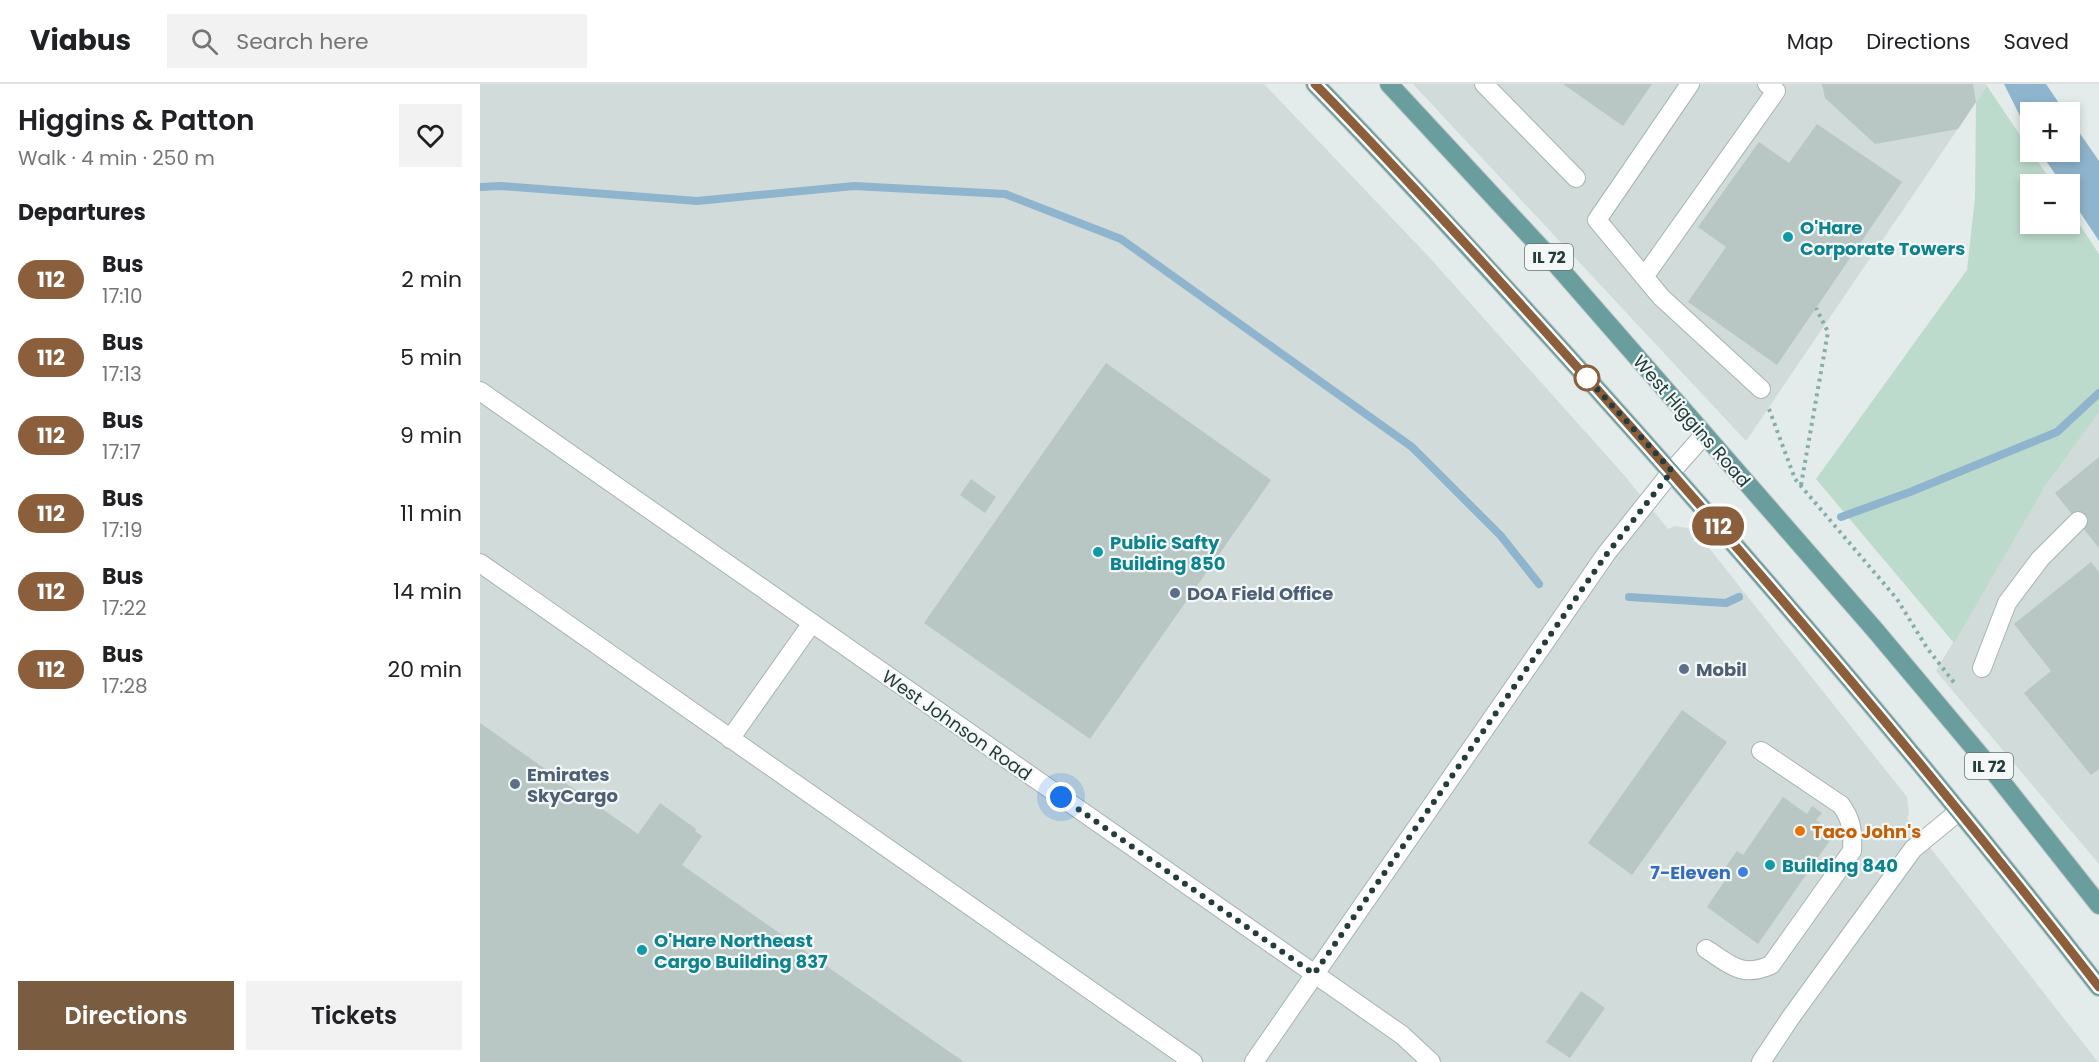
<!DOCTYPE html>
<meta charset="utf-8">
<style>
body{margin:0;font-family:Poppins,sans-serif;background:#f2f2f2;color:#202124;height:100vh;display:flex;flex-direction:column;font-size:22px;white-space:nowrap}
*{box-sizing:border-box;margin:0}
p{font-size:20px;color:#757577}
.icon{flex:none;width:33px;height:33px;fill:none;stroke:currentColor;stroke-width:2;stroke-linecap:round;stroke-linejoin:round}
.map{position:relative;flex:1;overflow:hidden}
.side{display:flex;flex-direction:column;background:#fff;width:480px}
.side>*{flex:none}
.badge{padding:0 12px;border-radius:20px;font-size:21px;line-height:39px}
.buttons{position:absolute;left:1540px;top:18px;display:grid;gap:12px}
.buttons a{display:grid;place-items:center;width:60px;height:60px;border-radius:0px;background:#fff;box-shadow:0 3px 9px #0003;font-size:30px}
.you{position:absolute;width:30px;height:30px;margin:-15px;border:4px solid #fff;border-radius:50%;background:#1a73e8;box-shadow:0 0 0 9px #1a73e833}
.map>.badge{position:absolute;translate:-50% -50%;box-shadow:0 0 0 3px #fff}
h2{padding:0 18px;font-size:22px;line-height:54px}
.round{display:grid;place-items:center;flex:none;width:63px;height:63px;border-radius:0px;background:#f2f2f2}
.head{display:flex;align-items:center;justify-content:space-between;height:102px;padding:0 18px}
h1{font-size:28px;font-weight:600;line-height:45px}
.action{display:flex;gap:12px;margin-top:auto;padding:12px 18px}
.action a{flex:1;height:69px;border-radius:0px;background:#7a5d41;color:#fff;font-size:24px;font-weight:600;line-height:69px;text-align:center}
.action a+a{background:#f2f2f2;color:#202124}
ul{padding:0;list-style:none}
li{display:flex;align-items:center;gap:18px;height:78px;padding:0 18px}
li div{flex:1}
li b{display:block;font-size:22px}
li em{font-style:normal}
li .badge{min-width:66px;font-weight:700;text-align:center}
header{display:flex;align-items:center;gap:36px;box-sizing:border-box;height:84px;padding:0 30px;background:#fff;border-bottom:2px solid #e0e0e0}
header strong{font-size:28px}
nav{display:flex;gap:33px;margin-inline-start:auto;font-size:21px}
.search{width:420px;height:54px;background:#f2f2f2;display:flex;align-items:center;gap:15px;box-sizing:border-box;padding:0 21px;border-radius:0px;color:#757577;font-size:22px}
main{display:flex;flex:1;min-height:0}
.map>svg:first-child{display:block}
</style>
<header>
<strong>Viabus</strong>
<div class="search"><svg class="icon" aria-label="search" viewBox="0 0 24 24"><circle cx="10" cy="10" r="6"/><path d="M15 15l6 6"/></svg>Search here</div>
<nav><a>Map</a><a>Directions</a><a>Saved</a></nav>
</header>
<main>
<section class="side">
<div class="head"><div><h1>Higgins &amp; Patton</h1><p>Walk · 4 min · 250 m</p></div><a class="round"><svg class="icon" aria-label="heart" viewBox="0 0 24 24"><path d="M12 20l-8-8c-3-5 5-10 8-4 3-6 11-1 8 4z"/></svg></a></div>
<h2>Departures</h2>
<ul>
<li><span class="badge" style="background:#8b5e3c;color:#fff">112</span><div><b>Bus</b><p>17:10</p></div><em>2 min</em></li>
<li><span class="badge" style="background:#8b5e3c;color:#fff">112</span><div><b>Bus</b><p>17:13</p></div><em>5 min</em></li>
<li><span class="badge" style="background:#8b5e3c;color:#fff">112</span><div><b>Bus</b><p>17:17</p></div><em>9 min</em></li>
<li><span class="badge" style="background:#8b5e3c;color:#fff">112</span><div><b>Bus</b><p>17:19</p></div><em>11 min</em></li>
<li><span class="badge" style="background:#8b5e3c;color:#fff">112</span><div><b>Bus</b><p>17:22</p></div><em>14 min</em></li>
<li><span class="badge" style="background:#8b5e3c;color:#fff">112</span><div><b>Bus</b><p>17:28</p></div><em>20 min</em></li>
</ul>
<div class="action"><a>Directions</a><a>Tickets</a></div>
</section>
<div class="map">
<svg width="1619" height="978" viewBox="0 0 1619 978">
<rect width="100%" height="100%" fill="#e3ecea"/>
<path fill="#d1dbd9" d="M0 0H784L949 173 1144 391 1188 445 1195 442 1208 444 1221 454 1427 713 1429 730 1427 734 1618 978H0Z
M933 0H1506L1507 2 1266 357Z
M1619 328V780L1456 587 1564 404Z"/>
<path fill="#bddbcd" d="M1507 2 1573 100H1551V140H1590V126L1619 170V328L1564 404 1474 559 1336 395 1487 186 1495 113 1496 18Z"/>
<path fill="#8fb4cd" d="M1524 0H1566L1585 28H1551V54Z
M1590 35 1619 77V157L1590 113V100H1582L1560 68H1590Z"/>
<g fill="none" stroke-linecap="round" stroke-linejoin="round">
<path stroke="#8fb4cd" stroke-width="8" d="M0 103 21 102 217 117 374 102 525 110 641 155 932 363 1021 452 1059 500
M1361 433 1430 408 1577 348 1619 309
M1149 513 1246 519 1259 513"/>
</g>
<path fill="#b8c6c4" d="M1083 0H1172L1143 42Z
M1342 0H1493L1496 18 1478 45 1395 60 1345 14Z
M1337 40 1422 98 1297 281 1208 218 1246 163 1218 143 1279 58 1309 79Z
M626 279 791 396 610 655 444 539Z
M1619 373V464L1575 409Z
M491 395 516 413 505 429 480 411Z
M1611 478 1619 488V685L1611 691 1544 609 1571 587 1534 540Z
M1202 626 1247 658 1152 791 1108 759Z
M0 639 158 750 180 719 216 745 215 747 222 752 202 781 484 978H0Z
M1303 713 1327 730 1332 722 1342 729 1336 736 1355 749 1278 860 1227 823 1246 795 1240 791 1257 767 1263 771Z
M1101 907 1125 924 1090 974 1066 958Z"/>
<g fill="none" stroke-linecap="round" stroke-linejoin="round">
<defs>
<path id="minor" d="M1004 0 1096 94
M1210 0 1117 136 1181 213 1281 305
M1164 193 1296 7 1287 0
M0 307 922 951 951 978
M0 479 713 978
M1502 584 1527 519 1560 475 1598 437
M250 655 332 539
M1226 865C1251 881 1261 894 1291 881L1372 767C1373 748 1372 736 1361 721L1281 667
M774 978 1126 470 1192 387 1224 351
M1281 978 1311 933 1433 765 1478 728"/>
<path id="major" d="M835 0C919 86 999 175 1080 264 1267 471 1448 683 1619 903
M909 0 1075 179 1395 546 1510 683 1619 821"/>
</defs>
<use href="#minor" stroke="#a6b4b2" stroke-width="20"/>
<use href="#major" stroke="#c2c8c8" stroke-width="20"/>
<path stroke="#85adaa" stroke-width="4" stroke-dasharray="3 4.5" stroke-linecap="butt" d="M1289 325 1315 395 1417 515 1447 564 1476 601
M1321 401 1348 248 1336 224"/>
<use href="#minor" stroke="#fff" stroke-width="18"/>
<use href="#major" stroke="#6a9e9e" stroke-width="18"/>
</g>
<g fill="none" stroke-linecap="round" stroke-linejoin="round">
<defs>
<path id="line" d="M835 0C919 86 1000 175 1080 264 1267 471 1448 683 1619 903"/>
</defs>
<use href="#line" stroke="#fff" stroke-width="14"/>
<use href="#line" stroke="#8b5e3c" stroke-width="9"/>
<path stroke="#243c3b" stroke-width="6" stroke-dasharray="0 10.8" d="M581 713 834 890 1126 471 1192 387 1107 294"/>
</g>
<g fill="#0f9aa8" stroke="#f3f8f7" stroke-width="2">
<circle cx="1308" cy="153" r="6"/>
<circle cx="618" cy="468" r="6"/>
<circle cx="1290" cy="781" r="6"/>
<circle cx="162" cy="866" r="6"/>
</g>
<circle fill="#fff" stroke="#8b5e3c" stroke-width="3" cx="1107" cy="294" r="12"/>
<g fill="#5c6f8a" stroke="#f3f8f7" stroke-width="2">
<circle cx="695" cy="509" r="6"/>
<circle cx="1204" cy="585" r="6"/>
<circle cx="35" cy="700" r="6"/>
</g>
<circle fill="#e8710a" stroke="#f3f8f7" stroke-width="2" cx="1320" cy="747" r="6"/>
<circle fill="#3f7fe0" stroke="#f3f8f7" stroke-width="2" cx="1263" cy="788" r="6"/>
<g text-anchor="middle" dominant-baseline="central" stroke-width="4.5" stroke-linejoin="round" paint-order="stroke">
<g fill="#f3f8f7" stroke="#627473" stroke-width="1.5">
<rect x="1045" y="160" width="48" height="26" rx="4.5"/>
<rect x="1485" y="669" width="48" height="26" rx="4.5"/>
</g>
<g font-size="16" font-weight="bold" fill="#243c3b">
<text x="1069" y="173">IL 72</text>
<text x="1509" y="682">IL 72</text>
</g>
<g font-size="18" font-weight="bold" fill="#0d838f" stroke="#f3f8f7" text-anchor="start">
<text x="1320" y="143">O'Hare<tspan x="1320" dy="21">Corporate Towers</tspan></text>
<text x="630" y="458">Public Safty<tspan x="630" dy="21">Building 850</tspan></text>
<text x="1302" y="781">Building 840</text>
<text x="174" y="856">O'Hare Northeast<tspan x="174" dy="21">Cargo Building 837</tspan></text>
</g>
<g font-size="18" fill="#243c3b" stroke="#f3f8f7">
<text transform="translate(1212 337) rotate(49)">West Higgins Road</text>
<text transform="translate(477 641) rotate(35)">West Johnson Road</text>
</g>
<g font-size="18" font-weight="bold" fill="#4e5e75" stroke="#f3f8f7" text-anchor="start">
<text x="707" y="509">DOA Field Office</text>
<text x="1216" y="585">Mobil</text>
<text x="47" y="690">Emirates<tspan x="47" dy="21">SkyCargo</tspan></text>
</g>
<g font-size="18" font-weight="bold" fill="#c56008" stroke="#f3f8f7" text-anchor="start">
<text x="1332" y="747">Taco John's</text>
</g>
<g font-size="18" font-weight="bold" fill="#366cbe" stroke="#f3f8f7" text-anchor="end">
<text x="1251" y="788">7-Eleven</text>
</g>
</g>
</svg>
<div class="buttons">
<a>+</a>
<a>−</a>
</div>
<div class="you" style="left:581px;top:713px"></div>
<b class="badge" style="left:1238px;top:442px;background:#8b5e3c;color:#fff">112</b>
</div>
</main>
